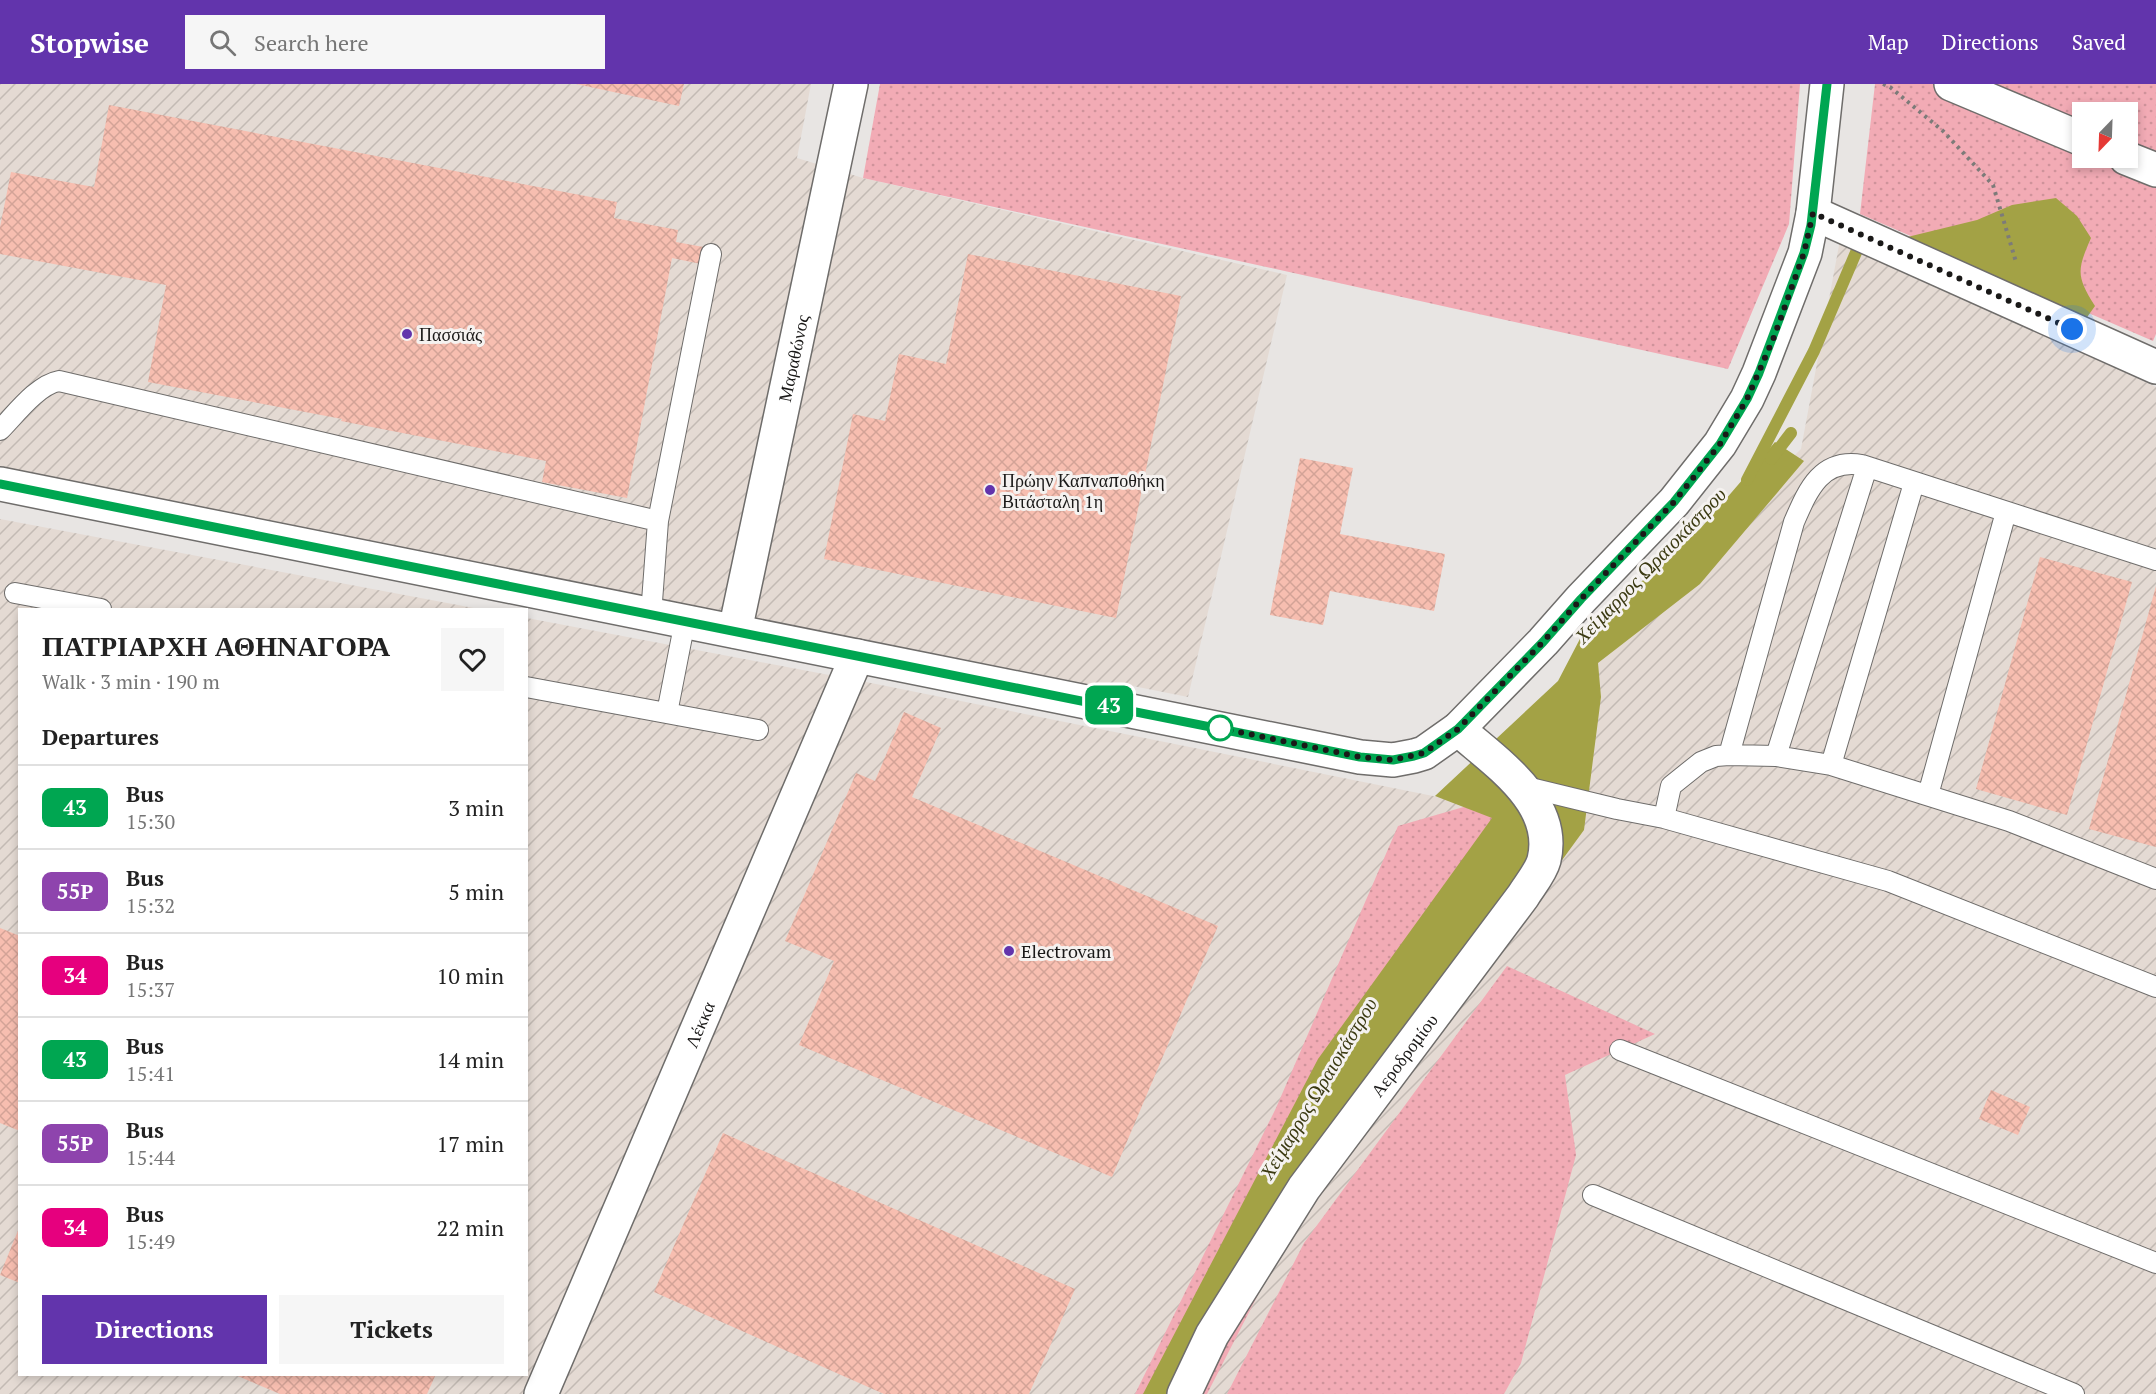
<!DOCTYPE html>
<meta charset="utf-8">
<style>
body{margin:0;font-family:"PT Serif",serif;background:#f6f6f6;color:#222;height:100vh;display:flex;flex-direction:column;font-size:22px;white-space:nowrap}
*{box-sizing:border-box;margin:0}
p{font-size:20px;color:#767676}
.icon{flex:none;width:33px;height:33px;fill:none;stroke:currentColor;stroke-width:2;stroke-linecap:round;stroke-linejoin:round}
.map{position:relative;flex:1;overflow:hidden}
.side{position:absolute;left:18px;top:524px;width:510px;height:768px;display:flex;flex-direction:column;background:#fff;border-radius:0px;box-shadow:0 3px 9px #0003}
.side>*{flex:none}
.badge{padding:0 12px;border-radius:9px;font-size:21px;line-height:39px}
.needle{width:39px;rotate:203deg}
.fabs{position:absolute;left:2072px;top:18px;display:grid;gap:12px}
.fabs a{display:grid;place-items:center;width:66px;height:66px;border-radius:0px;background:#fff;box-shadow:0 3px 9px #0003;font-size:30px}
.you{position:absolute;width:30px;height:30px;margin:-15px;border:4px solid #fff;border-radius:50%;background:#1a73e8;box-shadow:0 0 0 9px #1a73e833}
.map>.badge{position:absolute;translate:-50% -50%;box-shadow:0 0 0 3px #fff}
h2{padding:0 24px;font-size:22px;line-height:54px}
.round{display:grid;place-items:center;flex:none;width:63px;height:63px;border-radius:0px;background:#f6f6f6}
.overview{display:flex;align-items:center;justify-content:space-between;height:102px;padding:0 24px}
h1{font-size:28px;font-weight:700;line-height:45px}
.button{display:flex;gap:12px;margin-top:auto;padding:12px 24px}
.button a{flex:1;height:69px;border-radius:0px;background:#6234ac;color:#fff;font-size:24px;font-weight:700;line-height:69px;text-align:center}
.button a+a{background:#f6f6f6;color:#222}
ul{padding:0;list-style:none}
li{display:flex;align-items:center;gap:18px;height:84px;padding:0 24px;border-top:2px solid #e0e0e0}
li div{flex:1}
li b{display:block;font-size:22px}
li em{font-style:normal}
li .badge{min-width:66px;font-weight:700;text-align:center}
header{display:flex;align-items:center;gap:36px;box-sizing:border-box;height:84px;padding:0 30px;background:#6234ac;color:#fff}
header strong{font-size:28px}
nav{display:flex;gap:33px;margin-inline-start:auto;font-size:21px}
.search{width:420px;height:54px;background:#f6f6f6;display:flex;align-items:center;gap:15px;box-sizing:border-box;padding:0 21px;border-radius:0px;color:#767676;font-size:22px}
.map>svg:first-child{display:block}
</style>
<header>
<strong>Stopwise</strong>
<div class="search"><svg class="icon" aria-label="search" viewBox="0 0 24 24"><circle cx="10" cy="10" r="6"/><path d="M15 15l6 6"/></svg>Search here</div>
<nav><a>Map</a><a>Directions</a><a>Saved</a></nav>
</header>
<div class="map">
<svg width="2156" height="1310" viewBox="0 0 2156 1310">
<defs>
<pattern id="industrial-furrows" width="10" height="10" patternUnits="userSpaceOnUse" patternTransform="scale(1.5)"><rect width="10" height="10" fill="#e4dad3"/><path d="M-1 1l2-2M0 10L10 0M9 11l2-2" fill="none" stroke="#c3bab4"/></pattern>
<pattern id="green-dots" width="8" height="8" patternUnits="userSpaceOnUse" patternTransform="scale(1.5)"><rect width="8" height="8" fill="#f2abb5"/><path d="M2 2h.1M6 6h.1" fill="none" stroke="#cf939b" stroke-width="1.8" stroke-linecap="round"/></pattern>
<pattern id="building-cross-hatch" width="8" height="8" patternUnits="userSpaceOnUse" patternTransform="scale(1.5)"><rect width="8" height="8" fill="#f7beb0"/><path d="M0 0l8 8M0 8l8-8" fill="none" stroke="#d3a397"/></pattern>
</defs>
<rect width="100%" height="100%" fill="#e8e5e3"/>
<path fill="url(#industrial-furrows)" d="M0 0H811L797 74 863 94 1287 191 1188 613 1128 601 1117 640 744 564 0 417Z
M1840 156 2156 303V1310H0V435L479 525H20V1290H526L527 534 866 598 1448 715 1801 365Z"/>
<path fill="url(#green-dots)" fill-rule="evenodd" d="M880 0H1800L1789 140 1728 285 863 94Z
M1875 0H2156V250L2153 257 1860 130ZM2082 28H2127V74H2082Z
M1474 720 1502 736 1207 1310H1135L1276 1024 1398 742Z
M1507 882 1655 950 1565 991 1576 1071 1521 1279 1504 1310H1227L1304 1159Z"/>
<path fill="#a3a245" d="M2056 114 2077 132 2091 154C2077 186 2076 192 2095 222L2068 260 1891 157 1977 136 2012 121Z
M1775 358 1804 377 1700 500 1598 579 1601 613 1584 746 1247 1208 1200 1310H1143L1318 975 1492 734 1435 712 1558 597 1582 551 1700 445Z"/>
<g fill="none" stroke-linecap="round" stroke-linejoin="round">
<path stroke="#a3a245" stroke-width="12" d="M1771 375 1791 349
M1747 396 1814 267 1863 152"/>
</g>
<path fill="url(#building-cross-hatch)" d="M576 0H684L679 22Z
M109 21 617 118 614 134 678 146 676 158 709 164 706 181 672 174 627 414 542 398 546 377 341 337 342 335 148 298 166 201 0 170V143L11 88 94 103Z
M968 170 1181 212 1116 534 824 475 853 330 885 337 899 270 946 280Z
M1300 374 1353 384 1340 450 1445 470 1434 527 1330 507 1323 541 1270 531Z
M2040 473 2132 498 2067 731 1976 705Z
M2156 502V763L2089 745Z
M904 628 941 644 912 713 1218 842 1112 1093 799 961 834 877 785 857 856 689 875 697Z
M0 844 20 852V1047L0 1039Z
M1991 1006 2030 1023 2018 1051 1979 1035Z
M723 1049 1075 1205 1029 1310H884L654 1208Z
M19 1144H20V1199L0 1191Z
M233 1290H436L427 1310H280Z"/>
<g fill="none" stroke-linecap="round" stroke-linejoin="round">
<defs>
<path id="service" d="M0 346C15 331 37 301 59 297L658 437 651 531
M658 437 711 170
M15 509 101 525
M526 603 758 646
M667 629 685 537
M1729 671 1794 438C1808 406 1821 374 1862 381L2156 476
M1776 672 1867 383
M1831 681 1914 399
M1522 702 1617 725 1664 734 1888 797 2156 903
M1928 711 2006 428
M1664 734 1671 702 1701 678 1716 672 1729 671 1776 672 1831 681 2009 737 2156 795
M1620 966 2156 1179
M1593 1111 2074 1310"/>
<g id="minor">
<path d="M1951 0 2082 55"/>
<path d="M2126 74 2156 86"/>
<path id="s1" d="M541 1310 857 572"/>
<path id="s2" d="M1184 1310 1212 1251 1304 1104 1523 812C1529 802 1541 788 1544 776 1558 718 1495 678 1458 645"/>
</g>
<g id="tertiary">
<path d="M1813 129 2156 283"/>
<path d="M0 400 1360 673 1393 676 1414 672 1424 669 1458 645 1543 558 1581 515 1674 418 1720 360 1747 315 1759 289 1805 169 1813 129 1827 0"/>
<path id="s3" d="M735 547 851 0"/>
</g>
</defs>
<use href="#service" stroke="#6f6d6b" stroke-width="22"/>
<use href="#minor" stroke="#6f6d6b" stroke-width="36"/>
<use href="#tertiary" stroke="#6f6d6b" stroke-width="36"/>
<path stroke="#7d7b79" stroke-width="4" stroke-dasharray="3 4.5" stroke-linecap="butt" d="M1883 0 1890 3 1943 47 1993 101 2016 178"/>
<use href="#service" stroke="#fff" stroke-width="20"/>
<use href="#minor" stroke="#fff" stroke-width="33"/>
<use href="#tertiary" stroke="#fff" stroke-width="33"/>
</g>
<g fill="none" stroke-linecap="round" stroke-linejoin="round">
<defs>
<path id="line" d="M0 400 1360 673 1393 676 1414 672 1424 669 1458 645 1543 558 1581 515 1674 418 1720 360 1747 315 1759 289 1804 169 1811 141 1827 0"/>
</defs>
<use href="#line" stroke="#fff" stroke-width="14"/>
<use href="#line" stroke="#00a651" stroke-width="9"/>
<path stroke="#1a1918" stroke-width="6" stroke-dasharray="0 10.8" d="M1220 644 1360 673 1393 676 1424 669 1458 645 1543 558 1581 515 1674 418 1720 360 1747 315 1774 253 1804 169 1813 129 2072 245"/>
</g>
<g fill="#6234ac" stroke="#f5f2f0" stroke-width="2">
<circle cx="407" cy="250" r="6"/>
<circle cx="990" cy="406" r="6"/>
<circle cx="1009" cy="867" r="6"/>
</g>
<circle fill="#fff" stroke="#00a651" stroke-width="3" cx="1220" cy="644" r="12"/>
<g text-anchor="middle" dominant-baseline="central" stroke-width="6" stroke-linejoin="round" paint-order="stroke">
<g font-size="18" fill="#1a1918" stroke="#f5f2f0" text-anchor="start">
<text x="419" y="250">Πασσιάς</text>
<text x="1002" y="396">Πρώην Καπναποθήκη<tspan x="1002" dy="21">Βιτάσταλη 1η</tspan></text>
<text x="1021" y="867">Electrovam</text>
</g>
<g font-size="18" fill="#1a1918" stroke="#f5f2f0">
<text stroke="none"><textPath href="#s3" startOffset="279">Μαραθώνος</textPath></text>
<text stroke="none"><textPath href="#s1" startOffset="402">Λέκκα</textPath></text>
<text stroke="none"><textPath href="#s2" startOffset="405">Αεροδρομίου</textPath></text>
</g>
<g font-size="20" font-style="italic" fill="#3b3a12" stroke="#f5f2f0">
<text transform="translate(1650 481) rotate(-46)">Χείμαρρος Ωραιοκάστρου</text>
<text transform="translate(1318 1004) rotate(-59)">Χείμαρρος Ωραιοκάστρου</text>
</g>
</g>
</svg>
<div class="fabs">
<a><svg class="needle" viewBox="-14 -14 28 28"><path d="M0-13l5 13h-10z" fill="#e53935"/><path d="M0 13l5-13h-10z" fill="#767676"/></svg></a>
</div>
<div class="you" style="left:2072px;top:245px"></div>
<b class="badge" style="left:1109px;top:621px;background:#00a651;color:#fff">43</b>
<section class="side">
<div class="overview"><div><h1>ΠΑΤΡΙΑΡΧΗ ΑΘΗΝΑΓΟΡΑ</h1><p>Walk · 3 min · 190 m</p></div><a class="round"><svg class="icon" aria-label="heart" viewBox="0 0 24 24"><path d="M12 20l-8-8c-3-5 5-10 8-4 3-6 11-1 8 4z"/></svg></a></div>
<h2>Departures</h2>
<ul>
<li><span class="badge" style="background:#00a651;color:#fff">43</span><div><b>Bus</b><p>15:30</p></div><em>3 min</em></li>
<li><span class="badge" style="background:#8e44ad;color:#fff">55Ρ</span><div><b>Bus</b><p>15:32</p></div><em>5 min</em></li>
<li><span class="badge" style="background:#e6007e;color:#fff">34</span><div><b>Bus</b><p>15:37</p></div><em>10 min</em></li>
<li><span class="badge" style="background:#00a651;color:#fff">43</span><div><b>Bus</b><p>15:41</p></div><em>14 min</em></li>
<li><span class="badge" style="background:#8e44ad;color:#fff">55Ρ</span><div><b>Bus</b><p>15:44</p></div><em>17 min</em></li>
<li><span class="badge" style="background:#e6007e;color:#fff">34</span><div><b>Bus</b><p>15:49</p></div><em>22 min</em></li>
</ul>
<div class="button"><a>Directions</a><a>Tickets</a></div>
</section>
</div>
